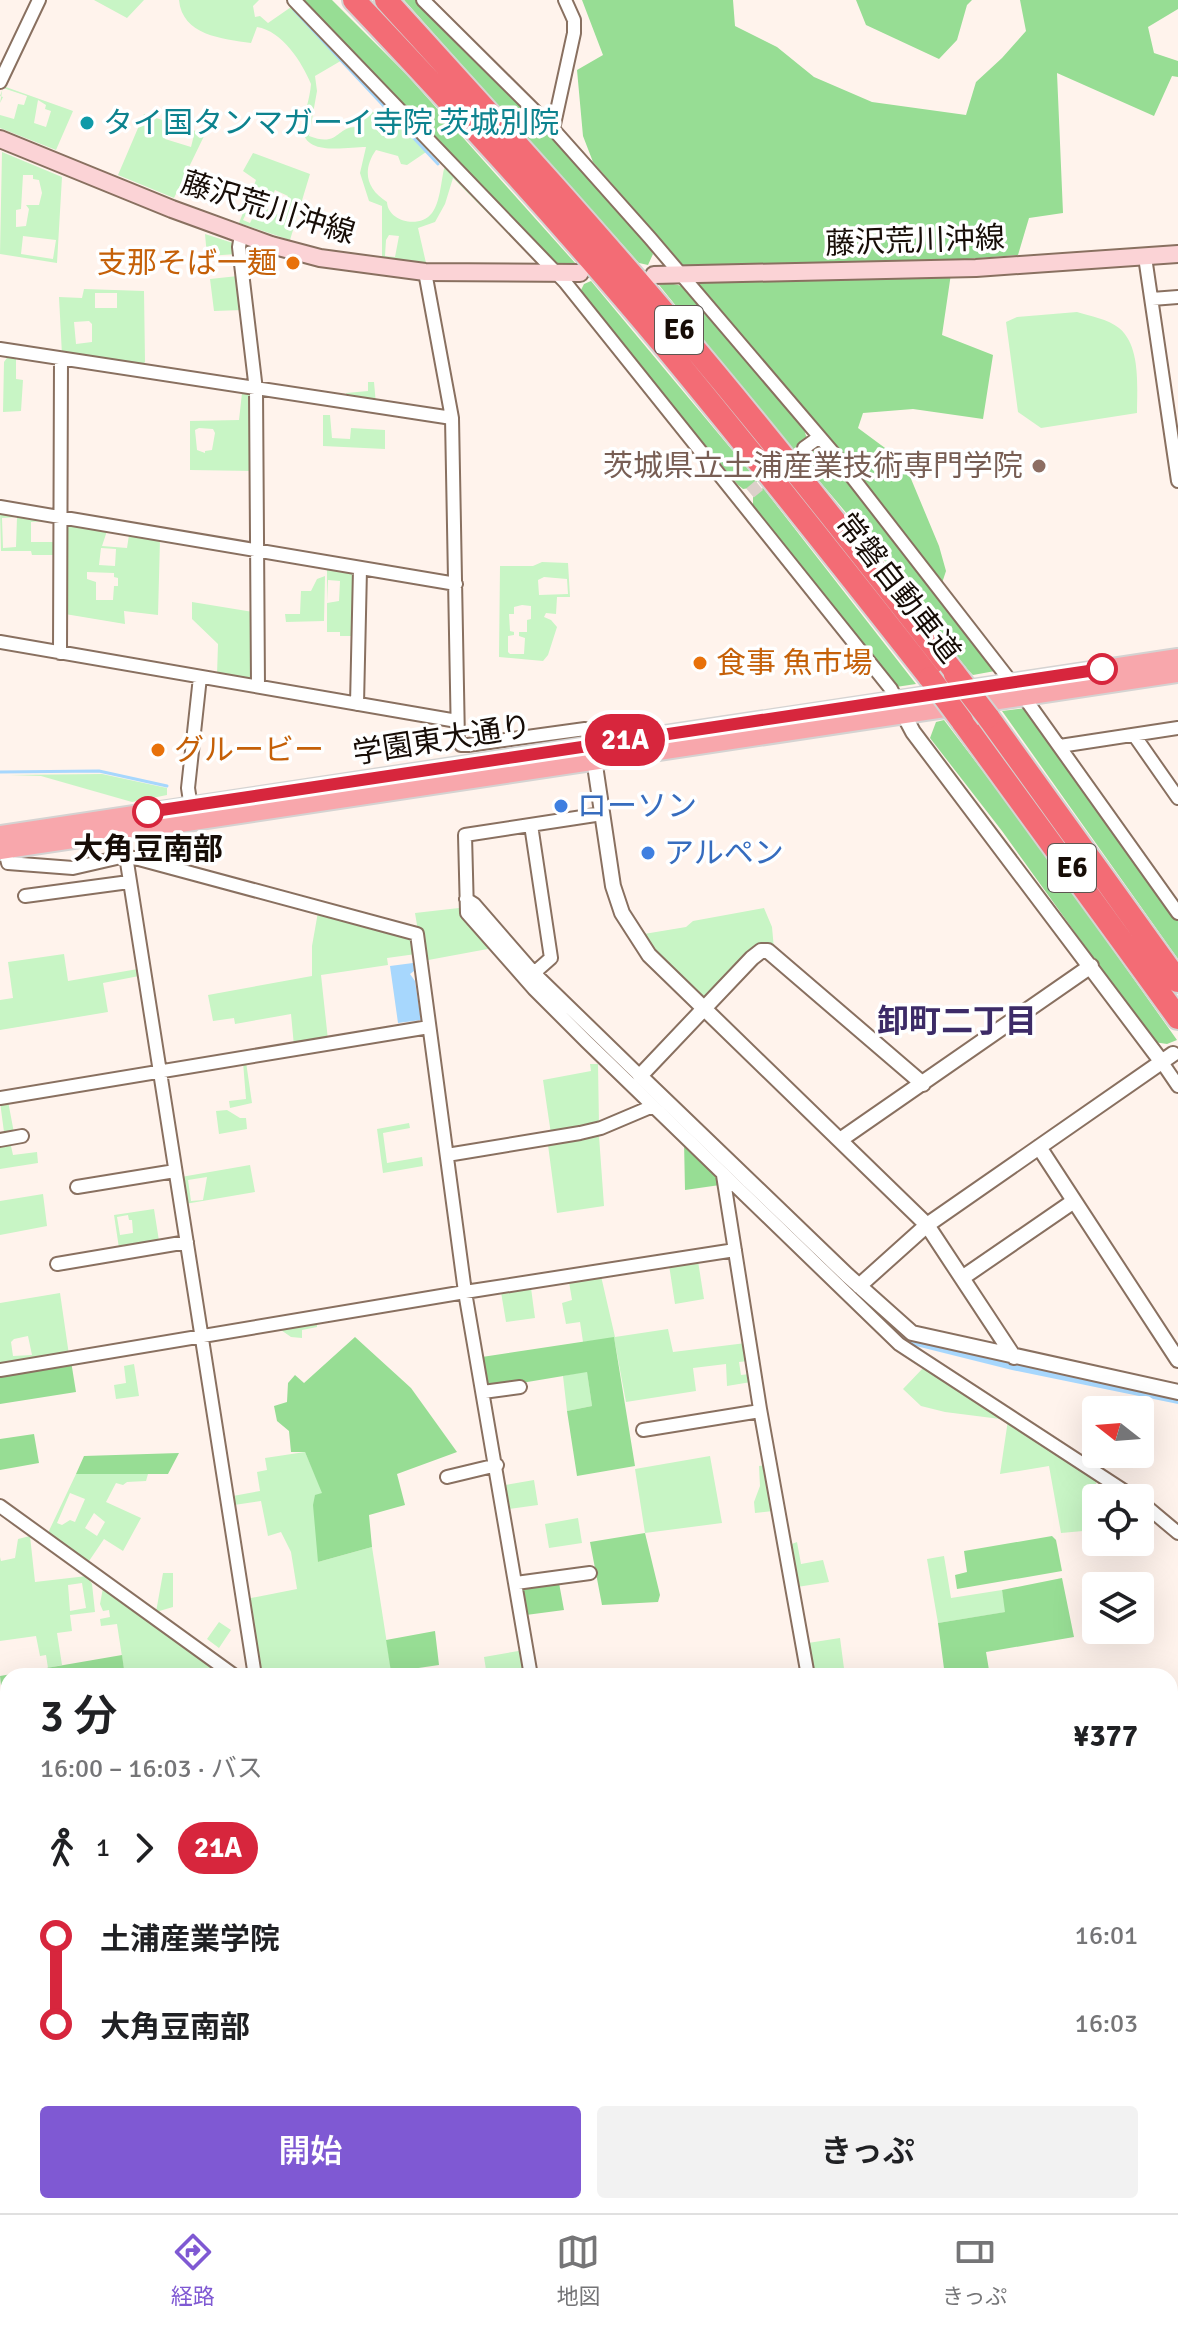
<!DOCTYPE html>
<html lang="ja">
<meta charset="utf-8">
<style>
body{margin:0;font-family:Signika,"Noto Sans JP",sans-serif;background:#f2f2f2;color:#202124;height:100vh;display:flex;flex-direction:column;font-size:30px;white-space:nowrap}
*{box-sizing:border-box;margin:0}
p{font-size:26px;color:#757577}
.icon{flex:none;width:44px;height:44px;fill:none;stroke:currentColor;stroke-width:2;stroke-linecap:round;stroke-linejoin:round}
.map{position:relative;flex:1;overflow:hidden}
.details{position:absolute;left:0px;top:1668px;width:1178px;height:546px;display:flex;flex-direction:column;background:#fff;border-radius:24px 24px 0 0;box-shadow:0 8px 32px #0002}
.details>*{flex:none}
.badge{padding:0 16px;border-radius:26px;font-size:28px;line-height:52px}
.needle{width:52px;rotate:287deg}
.buttons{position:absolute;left:1082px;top:1396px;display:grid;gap:16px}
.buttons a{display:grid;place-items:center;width:72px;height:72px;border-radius:8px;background:#fff;box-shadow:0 8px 32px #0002;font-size:40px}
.map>.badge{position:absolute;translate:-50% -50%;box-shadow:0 0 0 4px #fff}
.legs{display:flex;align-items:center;gap:12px;height:88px;padding:0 40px;font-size:26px}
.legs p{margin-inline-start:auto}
.summary{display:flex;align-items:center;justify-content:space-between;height:136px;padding:0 40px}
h1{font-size:44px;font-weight:600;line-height:60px}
.button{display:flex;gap:16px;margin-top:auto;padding:16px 40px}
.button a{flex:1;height:92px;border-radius:8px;background:#7f59d3;color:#fff;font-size:32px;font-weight:600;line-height:92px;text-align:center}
.button a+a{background:#f2f2f2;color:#202124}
ul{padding:0 40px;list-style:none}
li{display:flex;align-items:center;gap:28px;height:88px;font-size:30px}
li i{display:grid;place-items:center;width:12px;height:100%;margin:0 10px;background:currentColor}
li i::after{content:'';width:20px;height:20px;margin:-10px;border:6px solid;border-radius:50%;background:#fff}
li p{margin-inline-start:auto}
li:first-child i{background:linear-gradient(#0000 50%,currentColor 0)}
li:last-child i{background:linear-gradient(currentColor 50%,#0000 0)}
.tab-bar{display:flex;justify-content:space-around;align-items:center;height:112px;border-top:2px solid #e0e0e0;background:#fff;font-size:22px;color:#757577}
.tab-bar a{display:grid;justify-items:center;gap:4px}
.tab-bar .selected{color:#7f59d3}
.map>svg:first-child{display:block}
</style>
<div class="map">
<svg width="1178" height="2213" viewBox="0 0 1178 2213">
<rect width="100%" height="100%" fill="#fff3ec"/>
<path fill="#c8f5c5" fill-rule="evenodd" d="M94 0H144L127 18Z
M179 0H259L253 6 255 17 260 16 268 23 294 5 344 59 315 76 317 91 309 136C340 148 336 125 358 127L363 116 370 111 383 115 393 109 432 148 407 165 401 164 398 156 376 150C362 170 366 189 387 202 388 222 420 229 432 213 440 203 441 182 444 169L448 164 541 262 538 264 453 178 445 204 435 222 418 228 426 263 382 258V206L369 201 360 173 366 147C347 147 302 157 303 127 304 113 310 99 311 84 302 62 282 31 257 27L251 43C222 39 182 35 179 0ZM389 235 399 236 395 257 385 256 386 240Z
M3 86 73 111 56 150 0 128V115L14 119 18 104 24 105 27 96 3 88 0 96 3 97 0 103ZM38 100 46 105 45 109 51 111 46 127 34 123Z
M144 114 205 134 174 198 118 175ZM169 128 194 135 191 147 165 139Z
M2 152 62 177 57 263 0 254ZM23 175H33V179L39 180 42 193 39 205H26L29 209 26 226 16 227V210L21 209ZM23 236 56 240 53 259 21 254Z
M253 153 310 174 290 240 239 223 256 180 243 171ZM275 190 288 196 279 215 267 209 265 206 266 202 269 203ZM253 199 263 204 256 220 252 219 250 223 243 220Z
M205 234 236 244 237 254 207 256Z
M238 276 243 310 214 311 210 279Z
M84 289 144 291 145 362 140 368 62 355 59 297 82 298ZM95 293H117V308H95ZM89 321 92 324V342L76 344 74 322Z
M1077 312C1090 316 1108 319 1119 328 1141 346 1137 387 1137 413L1041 428 1018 412 1006 322 1017 317Z
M9 355 16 356V379L23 380 21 411 3 412 4 362Z
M368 382H374L376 404 348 399 346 393 368 391Z
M242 393H252L253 471 190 470V421L239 420ZM199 428 213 429 215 433 212 450 205 451V453L197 450 195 430Z
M323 415H330L332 438 350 439 351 428 385 430V449L323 446Z
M0 512 46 519V521L31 522V542H56V555H32L31 551H1ZM17 517 16 547 3 548 2 518Z
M62 521 160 539 158 615 124 611 125 624 65 614ZM107 531 129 535 127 548 102 546ZM101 548 116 549 115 566 99 565ZM87 572 114 573V577L118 578V586H114L113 600H96V582L87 579Z
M542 562 568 563 570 597H557L556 614 546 613 544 617 551 620 557 627 548 655 543 661 499 657 500 566H533ZM544 577 567 579 568 594 539 595 538 580ZM522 605 531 606V619L527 620V632H519V636L525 638 524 654H510L508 652V636L514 635V632L510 631 509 614H514V607Z
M327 569H345L354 576 355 636H340V632H327ZM328 580 340 581 339 601 327 603Z
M325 576 324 621 286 622 285 614H300L301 591H311L317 579Z
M192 602 253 612 255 679 251 681 217 675 218 644 192 619Z
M102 774 167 788V795L132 802 41 776 9 775Z
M459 908 493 948 423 961 415 913Z
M764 908 772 927 774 949 703 1003 638 935 686 927 693 921Z
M318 912 409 937 416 954 387 958 388 965 321 975 328 1040 294 1046 291 1014 235 1024 234 1018 213 1021 208 995 312 976V946Z
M64 954 68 981 138 969 139 976 103 983 108 1012 0 1030V1000L13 998 8 962Z
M243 1062H246L252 1103 230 1108 229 1101 246 1099Z
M590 1064H598L599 1125 551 1134 543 1080 591 1071Z
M8 1101 14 1133 0 1135 4 1132 0 1102Z
M227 1110 240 1118H246L247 1129 219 1134 216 1111Z
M409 1123 410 1128 383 1133 387 1163 422 1157 423 1166 383 1173 377 1129Z
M599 1136 604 1206 557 1213 548 1145Z
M5 1144 11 1146 13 1155 37 1152 38 1163 0 1169V1145Z
M250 1165 255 1192 185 1204 181 1177ZM207 1177 203 1200 191 1201 188 1180Z
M43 1194 47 1226 0 1235V1201Z
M154 1209 159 1241 119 1248 114 1215ZM128 1215 129 1220H132L133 1233 120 1235 117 1217Z
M698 1261 704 1299 675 1304 669 1265Z
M601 1276 615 1337 668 1329 673 1352 746 1343 748 1361 739 1362 741 1375 750 1374 751 1382 727 1386 726 1364 693 1368 696 1391 626 1402 614 1338 583 1342 580 1322 566 1324 562 1303 572 1300 569 1282Z
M531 1288 535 1318 506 1322 501 1292Z
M60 1293 69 1355 0 1366V1303ZM28 1336 32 1355 13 1356 11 1342 14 1339Z
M317 1321V1327L302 1330V1338L291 1337 281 1330V1327Z
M134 1364 139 1396 116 1399 114 1385 126 1383 124 1366Z
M925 1366 1097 1480 1083 1531 1061 1533 1049 1466 1000 1474 1008 1420 945 1412 921 1406 903 1389Z
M587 1371 592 1406 567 1411 563 1376Z
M305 1452 323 1493 318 1562 372 1547 392 1676H259L246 1599 297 1589 291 1552 281 1532 268 1536 261 1501 234 1505 233 1496 260 1491 257 1472 267 1470 265 1458Z
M710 1456 722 1523 645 1533 635 1469Z
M766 1465 773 1511 755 1513 754 1502 760 1486 759 1466Z
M76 1474H148L146 1481 127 1482 123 1485 116 1483 106 1502 141 1518 123 1551 104 1539 87 1564 47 1535ZM70 1493 85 1499 75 1522 70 1520 62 1525 57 1523ZM94 1513 105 1522 97 1536 85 1528Z
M534 1480 538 1505 509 1509 505 1485Z
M578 1518 582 1543 549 1548 545 1524Z
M30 1536 35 1582 87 1576 92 1584 95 1612 70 1615 72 1631 57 1633 62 1665 48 1668 46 1655 40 1656 36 1636 0 1641V1557L1 1561 15 1558 18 1539ZM82 1583 86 1608 70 1611 68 1585Z
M797 1542 801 1564 823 1560 829 1582 797 1587 789 1545Z
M944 1556 951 1598 1002 1590 1006 1612 938 1623 927 1559Z
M163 1573H173V1607L156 1612Z
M103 1588 111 1595 229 1676H125L117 1624 101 1626 100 1619 110 1617 109 1610 103 1611 100 1604Z
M219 1622 231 1630 219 1648 207 1639Z
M840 1638 845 1676H813L808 1643Z
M524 1650 528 1676H487L484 1657Z
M1178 1753V1858L1170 1856 1175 1834 1170 1833V1765Z
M339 2206H629L644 2213H340Z"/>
<path fill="#97dd94" d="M300 0H332L407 75 576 264H559L551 260Z
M404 0H417L559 142 647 243 653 254 648 265 639 263Z
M582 0H733L735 26 777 47 814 77 872 102 966 115 976 82 1002 58 1026 31 1020 0H1178V9L1148 27 1154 53 1178 61V77L1172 76 1154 116 1057 73 1063 213 1029 218 1018 255 953 260 942 335 993 355 983 419 913 409 863 413 858 428 904 462 939 546 946 571 942 583 677 258 593 162 583 136 577 70 603 55Z
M856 0H972L967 5 957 40 939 59 866 25Z
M591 281 758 481 750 488 743 489 738 485 584 299 580 292 584 284Z
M669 283 682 286 734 342 803 426 807 439 794 451 659 285Z
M816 447 833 458 995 671 973 675 967 669 865 535 799 457Z
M763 488 916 684 896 687 753 505V497Z
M1027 708 1178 920V959L1002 711Z
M944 720 1035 840 1177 1040 1167 1044 1154 1042 1002 831 930 738 936 722Z
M684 1141 719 1176 720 1185 685 1190Z
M355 1337 411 1388 457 1452 397 1474 405 1505 369 1515 372 1547 318 1562 313 1505 315 1495 322 1493 305 1452H291L289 1431 277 1421 274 1406 287 1402 288 1383 295 1375 304 1383Z
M614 1337 635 1466 577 1476 567 1411 592 1406 587 1372 492 1388 487 1386 482 1357Z
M71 1361 76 1392 0 1404V1374Z
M34 1434 39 1463 0 1470V1439Z
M179 1453 168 1474H76L84 1456Z
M645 1533 660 1595 658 1602 602 1605 590 1542Z
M1052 1536 1056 1540 1062 1571 957 1589 955 1575 967 1572 964 1551Z
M1062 1578 1074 1637 986 1652 990 1676H945L938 1623 1005 1612 1002 1590Z
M559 1583 564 1610 526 1615 521 1587Z
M435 1631 439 1665 391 1672 386 1640Z
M122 1655 125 1676H8V1713L4 1714 0 1676Z
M563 2206H921L924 2213H577Z
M1024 2206H1072L1071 2213H1023Z"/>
<path fill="#a7d7fd" d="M476 912 904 1334 1178 1396V1404L1012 1370 908 1344 900 1339 545 996Z
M413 963 414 971 410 974 415 981 421 1020 398 1023 390 966Z"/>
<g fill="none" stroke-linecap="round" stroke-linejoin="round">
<path stroke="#a7d7fd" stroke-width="3" d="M294 10 438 164
M446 167 498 221
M0 772 99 771 167 786"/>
<path stroke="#dcd0ca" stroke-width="12" stroke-dasharray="12 6" stroke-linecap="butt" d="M750 493 804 448"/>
<defs>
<path id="minor" d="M294 0 565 282 891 689 897 700
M423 0 553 129 650 238 835 455 1012 683
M0 82 39 0
M553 129 574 33V20L565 0
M241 235 239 247 256 390 258 686
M1145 257 1178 481
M425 272 452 418 458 741 461 745H468L585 729 589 730 592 745
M1152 299 1178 297
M0 349 452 418
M804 448 818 438
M0 507 456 584
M0 642 457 721
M60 653 61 359
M1024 697 1178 913
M357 704 360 569
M1134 735 1178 798
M1060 746 1178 728
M192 814 188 788 200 677
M602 814 465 835 467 913 534 989 587 1042 899 1344 1135 1498
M531 825 551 958 534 973
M3 842 8 863 73 868 121 857 135 858 417 934 465 1292 531 1676
M126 856 255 1676
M25 896 129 882
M466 899 474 904 534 973 640 1076
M1161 1061 1178 1086
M0 1098 429 1027
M0 1140 22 1136
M447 1155 580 1133 601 1128 653 1106
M723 1175 760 1409 808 1676
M77 1187 175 1171
M57 1264 187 1242
M0 1370 465 1292 735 1250
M483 1392 520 1387
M643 1430 760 1411
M447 1477 497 1465
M1140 1501 1178 1533
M0 1506 235 1676
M516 1583 590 1573
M1170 1717 1178 1716"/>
<path id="tertiary" d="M904 715 913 732 1161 1061
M593 752 613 886 622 913 649 955 927 1225 1014 1357
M923 1084 768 951H761L752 958 640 1076 847 1275 912 1333 1178 1392
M840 1140 1091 966
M1039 1147 1178 1360
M962 1278 1074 1201
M859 1286 927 1225 1173 1054
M0 1997 8 1995"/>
<path id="secondary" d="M0 139 172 209 271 245 320 258 425 272 580 273
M654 275 976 268 1178 254"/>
<path id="primary" d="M0 835 1178 658
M0 850 1178 673"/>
<path id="trunk" d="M0 1768 8 1816
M74 2206 75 2213"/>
<path id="motorway" d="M354 0C461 113 566 228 665 347 755 456 843 567 930 678
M386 0C485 109 584 217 679 330 774 442 864 558 955 674
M988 717 1178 981
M962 721 1178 1018"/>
</defs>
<use href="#minor" stroke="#897060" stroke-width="16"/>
<use href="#tertiary" stroke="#897060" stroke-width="18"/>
<use href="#secondary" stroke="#897060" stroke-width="20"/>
<use href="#primary" stroke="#d5d3d2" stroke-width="22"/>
<use href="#trunk" stroke="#d5d3d2" stroke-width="24"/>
<use href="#motorway" stroke="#d5d3d2" stroke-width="26"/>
<use href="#minor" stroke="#fff" stroke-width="12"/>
<use href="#tertiary" stroke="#fff" stroke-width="14"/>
<use href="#secondary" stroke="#fbd3d6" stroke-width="16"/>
<use href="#primary" stroke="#f8a7ac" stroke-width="18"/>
<use href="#trunk" stroke="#f68a90" stroke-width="20"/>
<use href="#motorway" stroke="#f36c75" stroke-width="22"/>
<defs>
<path id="motorway-bridge" d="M955 674 988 717
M930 678 962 721"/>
</defs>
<use href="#motorway-bridge" stroke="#d5d3d2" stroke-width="26" stroke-linecap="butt"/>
<use href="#motorway-bridge" stroke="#f36c75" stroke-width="22"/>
</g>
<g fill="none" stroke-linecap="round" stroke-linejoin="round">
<defs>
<path id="line-1" d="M148 812 1102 669"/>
</defs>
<use href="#line-1" stroke="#fff" stroke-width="18"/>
<use href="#line-1" stroke="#d7263d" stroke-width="12"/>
</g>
<circle fill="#0f9aa8" stroke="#fff" stroke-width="3" cx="87" cy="123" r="8"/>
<g fill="#e8710a" stroke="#fff" stroke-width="3">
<circle cx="293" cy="263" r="8"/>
<circle cx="700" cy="663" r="8"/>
<circle cx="158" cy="750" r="8"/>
</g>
<circle fill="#8d6e63" stroke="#fff" stroke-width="3" cx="1039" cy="466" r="8"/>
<g fill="#fff" stroke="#d7263d" stroke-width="4">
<circle cx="1102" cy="669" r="14"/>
<circle cx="148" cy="812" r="14"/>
</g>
<g fill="#3f7fe0" stroke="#fff" stroke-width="3">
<circle cx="561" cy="806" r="8"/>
<circle cx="648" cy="853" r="8"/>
</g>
<g text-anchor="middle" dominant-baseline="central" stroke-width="7" stroke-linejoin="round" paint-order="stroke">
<g fill="#fff" stroke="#5d5651" stroke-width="2">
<rect x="655" y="306" width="48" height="48" rx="6"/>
<rect x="1048" y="844" width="48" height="48" rx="6"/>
</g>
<g font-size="28" font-weight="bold" fill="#170d07">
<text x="679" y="330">E6</text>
<text x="1072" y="868">E6</text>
</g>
<g font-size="30" fill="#0d838f" stroke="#fff" text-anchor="start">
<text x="103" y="123">タイ国タンマガーイ寺院 茨城別院</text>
</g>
<g font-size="30" fill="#170d07" stroke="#fff">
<text transform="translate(268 208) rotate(17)">藤沢荒川沖線</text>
<text transform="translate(915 241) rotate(-2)">藤沢荒川沖線</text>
<text transform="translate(898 588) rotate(52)">常磐自動車道</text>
<text transform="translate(442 740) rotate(-9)">学園東大通り</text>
</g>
<g font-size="30" fill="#c56008" stroke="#fff" text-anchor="start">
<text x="277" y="263" text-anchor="end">支那そば一麺</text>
<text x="716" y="663">食事 魚市場</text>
<text x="174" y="750">グルービー</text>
</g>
<g font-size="30" fill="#785e54" stroke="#fff" text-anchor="end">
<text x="1023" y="466">茨城県立土浦産業技術専門学院</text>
</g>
<g font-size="30" fill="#366cbe" stroke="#fff" text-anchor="start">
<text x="577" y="806">ローソン</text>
<text x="664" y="853">アルペン</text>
</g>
<g font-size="30" font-weight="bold" fill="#170d07" stroke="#fff">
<text x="148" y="849">大角豆南部</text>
</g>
<g font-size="32" font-weight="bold" fill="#3d2b67" stroke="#fff">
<text x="957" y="1021">卸町二丁目</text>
</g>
</g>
</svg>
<div class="buttons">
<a><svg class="needle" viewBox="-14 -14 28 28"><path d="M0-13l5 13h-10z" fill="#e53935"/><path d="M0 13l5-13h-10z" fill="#757577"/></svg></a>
<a><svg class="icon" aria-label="locate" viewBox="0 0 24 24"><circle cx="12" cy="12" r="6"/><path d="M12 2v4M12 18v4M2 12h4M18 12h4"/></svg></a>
<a><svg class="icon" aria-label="layers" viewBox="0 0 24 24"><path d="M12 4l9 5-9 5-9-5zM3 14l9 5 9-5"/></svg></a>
</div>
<b class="badge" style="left:625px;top:740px;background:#d7263d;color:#fff">21A</b>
<section class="details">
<div class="summary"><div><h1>3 分</h1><p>16:00 – 16:03 · バス</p></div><b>¥377</b></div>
<div class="legs"><svg class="icon" aria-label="walk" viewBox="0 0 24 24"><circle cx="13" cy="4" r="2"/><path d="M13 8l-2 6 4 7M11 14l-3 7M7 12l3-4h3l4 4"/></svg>1<svg class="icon" aria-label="forward" viewBox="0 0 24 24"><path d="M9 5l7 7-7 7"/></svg><b class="badge" style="background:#d7263d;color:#fff">21A</b></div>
<ul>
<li><i style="color:#d7263d"></i><b>土浦産業学院</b><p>16:01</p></li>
<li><i style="color:#d7263d"></i><b>大角豆南部</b><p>16:03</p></li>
</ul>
<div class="button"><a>開始</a><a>きっぷ</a></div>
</section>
</div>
<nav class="tab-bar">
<a class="selected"><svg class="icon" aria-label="directions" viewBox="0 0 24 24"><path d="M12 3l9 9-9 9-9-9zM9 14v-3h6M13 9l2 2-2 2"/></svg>経路</a>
<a><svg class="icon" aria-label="map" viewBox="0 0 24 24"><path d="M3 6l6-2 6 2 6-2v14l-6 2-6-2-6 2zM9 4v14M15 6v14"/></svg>地図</a>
<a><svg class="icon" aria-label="tickets" viewBox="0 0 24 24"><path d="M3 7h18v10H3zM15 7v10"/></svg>きっぷ</a>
</nav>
